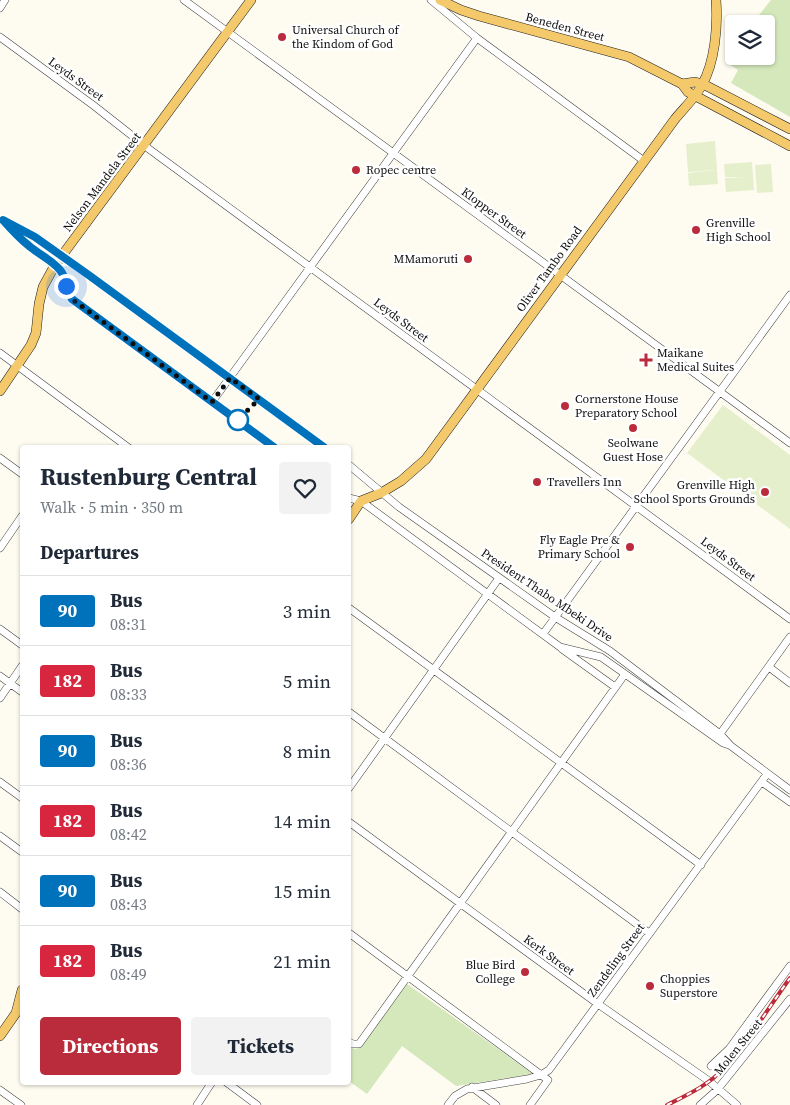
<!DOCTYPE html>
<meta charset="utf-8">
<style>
body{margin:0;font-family:"Source Serif 4",serif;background:#f2f2f3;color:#1f2937;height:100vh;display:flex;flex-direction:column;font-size:19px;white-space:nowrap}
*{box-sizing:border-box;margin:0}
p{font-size:16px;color:#747a83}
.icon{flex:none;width:28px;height:28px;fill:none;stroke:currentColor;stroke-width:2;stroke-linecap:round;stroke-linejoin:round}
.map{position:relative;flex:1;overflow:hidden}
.panel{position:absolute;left:20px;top:445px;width:331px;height:640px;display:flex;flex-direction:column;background:#fff;border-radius:5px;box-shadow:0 1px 4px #0004}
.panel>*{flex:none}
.badge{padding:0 10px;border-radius:4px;font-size:18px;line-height:32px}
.controls{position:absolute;left:725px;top:15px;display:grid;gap:10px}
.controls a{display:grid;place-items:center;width:50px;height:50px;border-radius:5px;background:#fff;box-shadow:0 1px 4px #0004;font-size:25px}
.you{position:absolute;width:25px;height:25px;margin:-12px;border:4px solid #fff;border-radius:50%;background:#1a73e8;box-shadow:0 0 0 8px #1a73e833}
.map>.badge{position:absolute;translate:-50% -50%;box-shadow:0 0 0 2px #fff}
h2{padding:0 20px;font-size:19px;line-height:45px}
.round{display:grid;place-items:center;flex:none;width:52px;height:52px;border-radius:5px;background:#f2f2f3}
.headline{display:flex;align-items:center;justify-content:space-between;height:85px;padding:0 20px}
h1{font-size:24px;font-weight:700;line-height:38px}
.action{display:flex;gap:10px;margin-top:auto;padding:10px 20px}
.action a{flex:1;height:58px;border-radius:5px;background:#ba2b3b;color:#fff;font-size:20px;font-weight:700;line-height:58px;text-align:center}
.action a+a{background:#f2f2f3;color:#1f2937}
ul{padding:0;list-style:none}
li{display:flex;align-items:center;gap:15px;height:70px;padding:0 20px;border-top:1px solid #e0e1e3}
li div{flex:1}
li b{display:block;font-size:19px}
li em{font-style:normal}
li .badge{min-width:55px;font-weight:700;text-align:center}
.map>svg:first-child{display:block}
</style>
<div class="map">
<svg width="790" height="1105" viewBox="0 0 790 1105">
<rect width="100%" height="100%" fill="#fefbf0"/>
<path fill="#d5e8bb" d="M771 0H790V117L731 83 738 70 729 64 726 55 734 45V56H766V24H752Z
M407 984 533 1074 456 1086 402 1046 367 1094 349 1081V1047L355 1049 361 1047Z"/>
<path fill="#e6efcc" d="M715 141 717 170 688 172 686 144Z
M752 162 754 190 726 192 725 178 746 177H725L724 164Z
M771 164 773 192 757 193 755 165Z
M717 170 718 184 689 186 688 173Z
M723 405 790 455V529L687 453Z"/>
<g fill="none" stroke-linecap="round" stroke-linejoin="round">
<defs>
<path id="minor" d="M184 0 790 443
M431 0 477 38 644 161
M0 8 5 0
M0 37 93 105 149 149 790 619
M3 220 35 237 90 276 325 448
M5 221 28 245 60 270 64 276 68 292 72 299 275 448
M0 353 129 448
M212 402 477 38
M0 458 22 474
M349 465 399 507 555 617 610 651 720 734 731 746 790 790
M349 498 361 501 560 647 601 657 723 743 729 745
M0 548 22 516
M349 608 701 865
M0 629 22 645
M543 634 790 295
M562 649 615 687
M769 667 790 683
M0 676 22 692
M0 698 22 666
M349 712 649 933
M717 735 720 734 790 637
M0 782 22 798
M762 782 790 802
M349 788 499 578
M349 822 598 1004 709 1081 737 1105
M0 836 22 852
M0 892 22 909
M349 933 548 1080 530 1105
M349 1042 353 1044H359L625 674
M711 1066 729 1049 790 966
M226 1082 257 1105
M472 1087 496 1105
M0 1090 21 1105
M197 1105 212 1082
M448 1105 455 1096 467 1089 527 1079 541 1075 549 1070 767 774
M700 1105 717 1090 790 999"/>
<path id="major" d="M440 0 461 10 479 16 629 57 682 84 688 92 790 146
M682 84 695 82 703 84 790 129
M0 391 31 345 36 333 39 304 43 287 55 265 251 0
M349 519 361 501 381 493 401 481 426 459 675 119C684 108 695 98 702 85 715 62 718 26 716 0
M0 1036 16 1013 22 990"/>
</defs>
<use href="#minor" stroke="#414141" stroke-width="8"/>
<use href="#major" stroke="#1f1f1f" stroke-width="10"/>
<use href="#minor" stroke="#fff" stroke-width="7"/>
<use href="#major" stroke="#f3c96b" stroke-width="9"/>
<defs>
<path id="rail" d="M667 1105C687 1095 709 1085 724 1068 748 1042 769 1007 790 978"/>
</defs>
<use href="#rail" stroke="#ba2b3b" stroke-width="4"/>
<use href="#rail" stroke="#fff" stroke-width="2" stroke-dasharray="5.5" stroke-linecap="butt"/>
</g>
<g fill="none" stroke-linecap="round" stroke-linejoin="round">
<defs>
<path id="line" d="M275 448 72 299C67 290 67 278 60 270 52 260 38 254 28 245 19 238 11 229 3 220L35 237 90 276 325 448"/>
</defs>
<use href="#line" stroke="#fff" stroke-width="11"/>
<use href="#line" stroke="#0072bc" stroke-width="8"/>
<path stroke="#0e0e0e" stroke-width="5" stroke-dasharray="0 9" d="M66 286 72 299 212 402 230 378 259 399 238 420"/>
</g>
<g fill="#ba2b3b" stroke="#fff" stroke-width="2">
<circle cx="282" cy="37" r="5"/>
<circle cx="356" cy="170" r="5"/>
<circle cx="696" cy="230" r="5"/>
<circle cx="468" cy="259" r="5"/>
<path d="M643.5 352.5h5v5h5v5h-5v5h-5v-5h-5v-5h5z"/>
<circle cx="565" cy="406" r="5"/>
<circle cx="633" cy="428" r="5"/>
<circle cx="537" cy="482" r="5"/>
<circle cx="765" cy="492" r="5"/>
<circle cx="630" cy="547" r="5"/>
<circle cx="525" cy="972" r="5"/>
<circle cx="650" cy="986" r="5"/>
</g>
<circle fill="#fff" stroke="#0072bc" stroke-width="2.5" cx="238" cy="420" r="10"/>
<g text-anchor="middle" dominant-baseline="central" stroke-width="5" stroke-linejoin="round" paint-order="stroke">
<g font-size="12" fill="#0e0e0e" stroke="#fff">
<text transform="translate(565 27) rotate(15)">Beneden Street</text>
<text transform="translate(76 79) rotate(36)">Leyds Street</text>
<text transform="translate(102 182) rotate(-53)">Nelson Mandela Street</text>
<text transform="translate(494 213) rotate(36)">Klopper Street</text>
<text transform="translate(549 269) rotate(-54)">Oliver Tambo Road</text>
<text transform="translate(401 320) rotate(37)">Leyds Street</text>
<text transform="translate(728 559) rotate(37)">Leyds Street</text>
<text transform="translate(547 595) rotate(34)">President Thabo Mbeki Drive</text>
<text transform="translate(549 955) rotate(36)">Kerk Street</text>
<text transform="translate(616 960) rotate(-54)">Zendeling Street</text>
<text transform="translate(738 1047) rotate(-51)">Molen Street</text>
</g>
<g font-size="12" fill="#0e0e0e" stroke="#fff" text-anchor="start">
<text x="292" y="30">Universal Church of<tspan x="292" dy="14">the Kindom of God</tspan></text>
<text x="366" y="170">Ropec centre</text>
<text x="706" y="223">Grenville<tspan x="706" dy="14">High School</tspan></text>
<text x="458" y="259" text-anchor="end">MMamoruti</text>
<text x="657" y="353">Maikane<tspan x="657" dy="14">Medical Suites</tspan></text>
<text x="575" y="399">Cornerstone House<tspan x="575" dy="14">Preparatory School</tspan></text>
<text x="633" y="443" text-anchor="middle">Seolwane<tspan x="633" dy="14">Guest Hose</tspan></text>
<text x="547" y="482">Travellers Inn</text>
<text x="755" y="485" text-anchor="end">Grenville High<tspan x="755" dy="14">School Sports Grounds</tspan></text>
<text x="620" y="540" text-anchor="end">Fly Eagle Pre &amp;<tspan x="620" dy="14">Primary School</tspan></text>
<text x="515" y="965" text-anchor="end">Blue Bird<tspan x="515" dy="14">College</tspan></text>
<text x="660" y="979">Choppies<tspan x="660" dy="14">Superstore</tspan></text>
</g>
</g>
</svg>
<div class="controls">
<a><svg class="icon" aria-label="layers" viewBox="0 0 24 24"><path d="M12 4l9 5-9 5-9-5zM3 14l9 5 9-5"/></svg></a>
</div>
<div class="you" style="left:66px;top:286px"></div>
<section class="panel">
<div class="headline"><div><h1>Rustenburg Central</h1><p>Walk · 5 min · 350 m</p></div><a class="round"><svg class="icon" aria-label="heart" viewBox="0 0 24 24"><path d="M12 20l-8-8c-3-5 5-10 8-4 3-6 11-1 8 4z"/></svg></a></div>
<h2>Departures</h2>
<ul>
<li><span class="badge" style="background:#0072bc;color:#fff">90</span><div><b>Bus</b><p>08:31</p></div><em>3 min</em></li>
<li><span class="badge" style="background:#d7263d;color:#fff">182</span><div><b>Bus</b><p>08:33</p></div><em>5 min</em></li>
<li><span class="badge" style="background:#0072bc;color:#fff">90</span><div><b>Bus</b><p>08:36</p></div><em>8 min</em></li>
<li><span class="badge" style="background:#d7263d;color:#fff">182</span><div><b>Bus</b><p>08:42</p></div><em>14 min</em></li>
<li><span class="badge" style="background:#0072bc;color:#fff">90</span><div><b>Bus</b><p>08:43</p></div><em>15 min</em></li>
<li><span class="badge" style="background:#d7263d;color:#fff">182</span><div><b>Bus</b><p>08:49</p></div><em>21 min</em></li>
</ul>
<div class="action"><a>Directions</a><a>Tickets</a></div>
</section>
</div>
